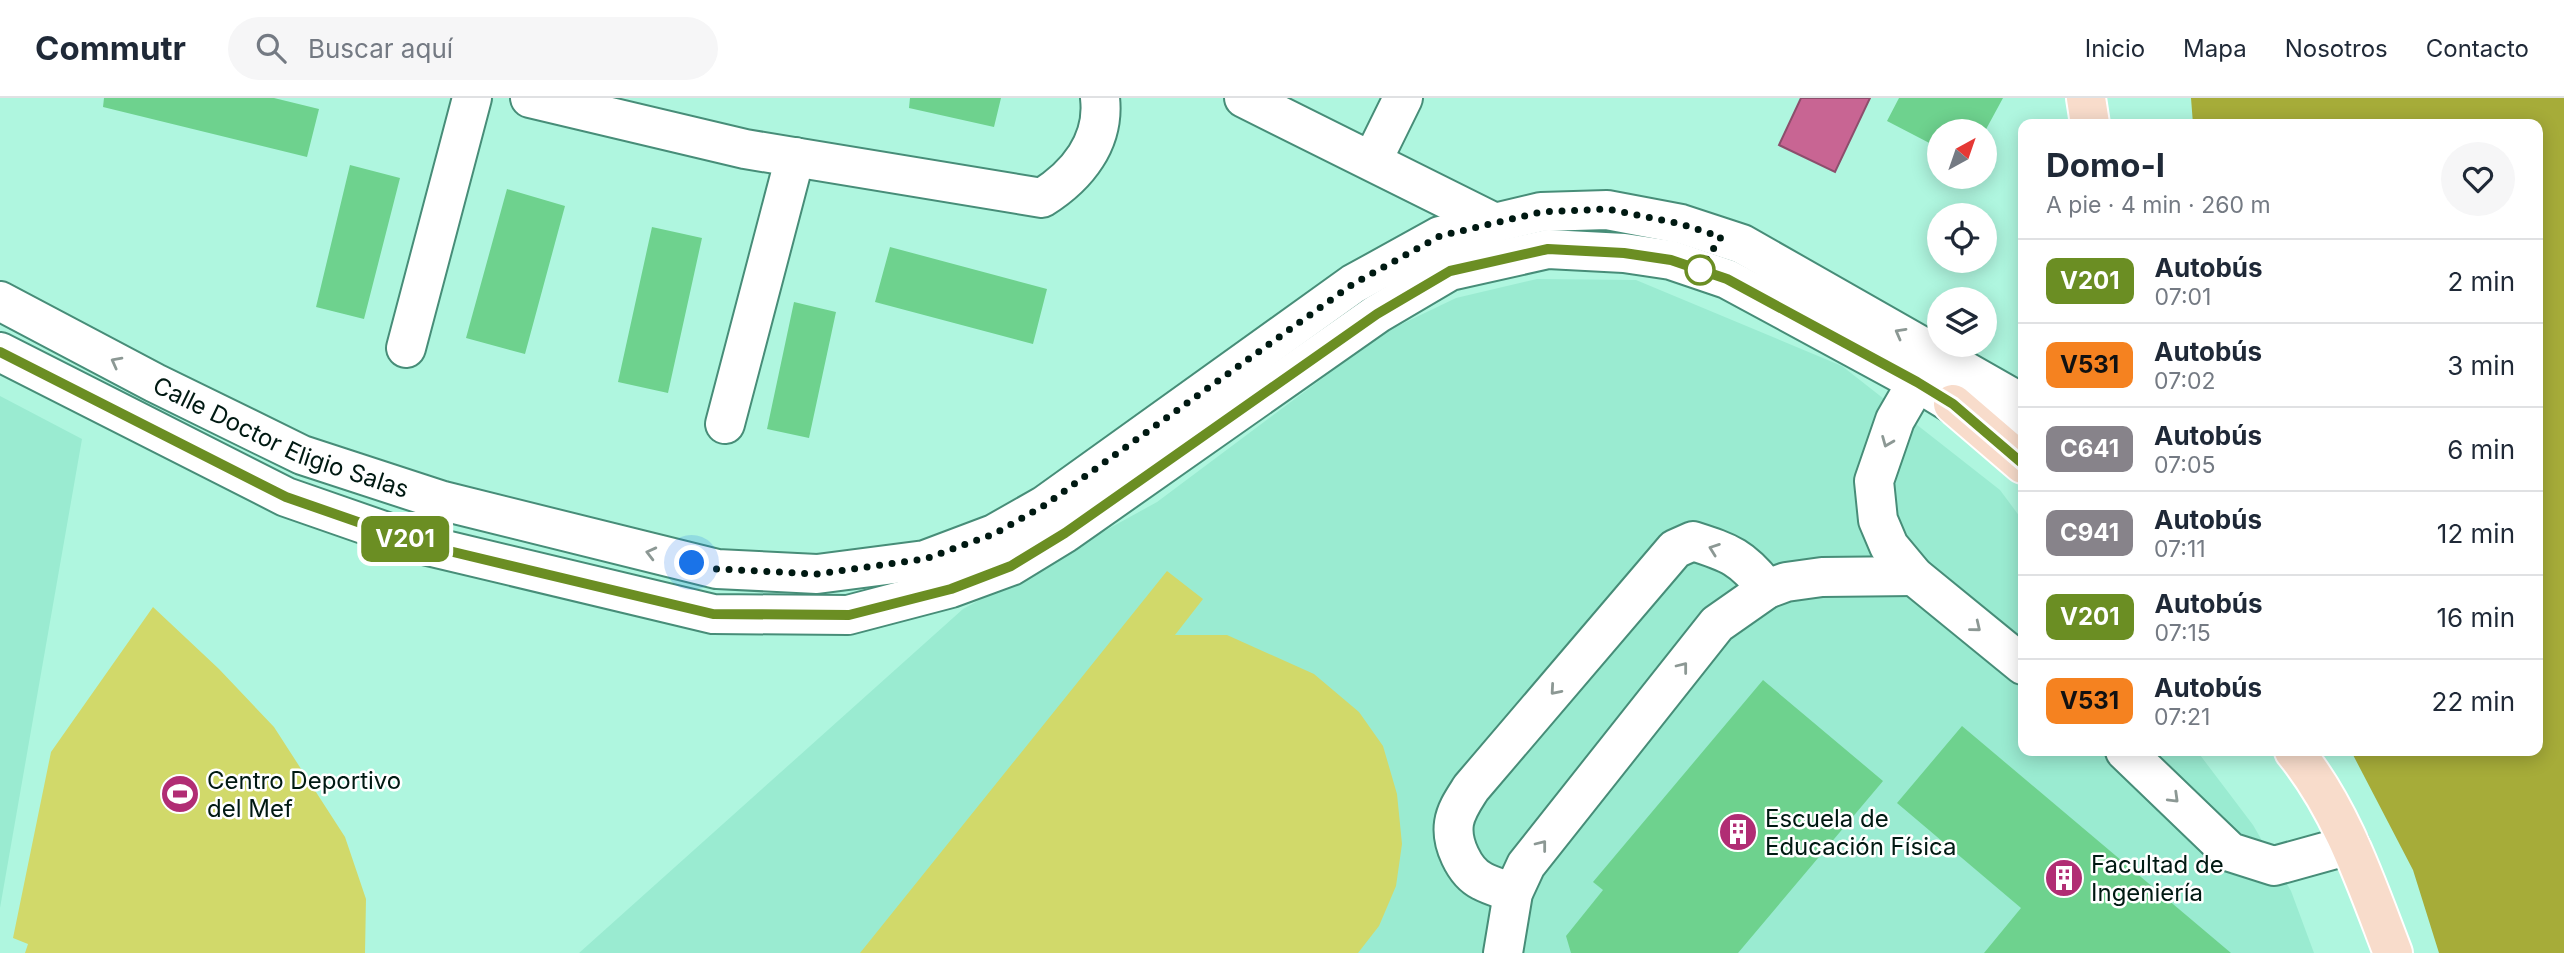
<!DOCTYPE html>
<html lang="es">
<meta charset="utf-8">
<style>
body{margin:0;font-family:Inter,sans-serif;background:#f6f6f7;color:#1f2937;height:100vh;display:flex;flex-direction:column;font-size:26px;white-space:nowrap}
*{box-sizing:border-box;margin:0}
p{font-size:23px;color:#747a83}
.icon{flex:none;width:38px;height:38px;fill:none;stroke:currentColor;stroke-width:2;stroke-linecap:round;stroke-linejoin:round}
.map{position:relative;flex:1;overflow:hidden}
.panel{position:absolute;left:2018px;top:21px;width:525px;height:637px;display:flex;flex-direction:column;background:#fff;border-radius:14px;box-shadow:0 4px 18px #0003}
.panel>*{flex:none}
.badge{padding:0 14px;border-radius:10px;font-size:24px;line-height:46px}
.needle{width:46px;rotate:40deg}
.buttons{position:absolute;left:1927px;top:21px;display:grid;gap:14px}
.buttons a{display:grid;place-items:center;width:70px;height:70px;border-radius:50%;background:#fff;box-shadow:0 4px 18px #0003;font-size:35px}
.you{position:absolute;width:35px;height:35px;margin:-18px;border:5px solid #fff;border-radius:50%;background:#1a73e8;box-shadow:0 0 0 10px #1a73e833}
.map>.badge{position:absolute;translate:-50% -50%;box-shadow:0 0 0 4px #fff}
.round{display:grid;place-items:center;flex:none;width:74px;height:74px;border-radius:37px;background:#f6f6f7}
.overview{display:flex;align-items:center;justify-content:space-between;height:119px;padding:0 28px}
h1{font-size:33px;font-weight:700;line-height:52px}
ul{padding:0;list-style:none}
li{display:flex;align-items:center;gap:21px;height:84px;padding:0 28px;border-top:2px solid #e0e1e3}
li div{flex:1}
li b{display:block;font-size:26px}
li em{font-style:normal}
li .badge{min-width:77px;font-weight:700;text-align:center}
header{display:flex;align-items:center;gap:42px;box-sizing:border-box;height:98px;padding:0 35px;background:#fff;border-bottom:2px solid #e0e1e3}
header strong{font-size:33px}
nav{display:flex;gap:38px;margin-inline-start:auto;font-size:24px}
.search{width:490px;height:63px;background:#f6f6f7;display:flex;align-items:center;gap:18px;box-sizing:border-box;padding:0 24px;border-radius:38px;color:#747a83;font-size:26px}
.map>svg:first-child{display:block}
</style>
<header>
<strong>Commutr</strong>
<div class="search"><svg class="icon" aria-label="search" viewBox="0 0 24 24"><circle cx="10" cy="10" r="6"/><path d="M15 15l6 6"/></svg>Buscar aquí</div>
<nav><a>Inicio</a><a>Mapa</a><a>Nosotros</a><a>Contacto</a></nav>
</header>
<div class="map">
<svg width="2564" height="855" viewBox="0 0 2564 855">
<rect width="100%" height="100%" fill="#aff6df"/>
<path fill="#9aebd1" d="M1537 181 1636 182 1842 268 2000 392 2023 423V653H2197L2253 727 2291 793 2314 855H579L963 511 1157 404 1383 235 1456 200Z
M0 298 82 341 0 810Z"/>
<path fill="#d1d96a" d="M1167 473 1203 501 1175 537H1227L1314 576 1359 614 1383 648 1397 696 1402 746 1396 788 1379 828 1358 855H860Z
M153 509 219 571 274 629 345 739 366 801 365 855H25L28 846 13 840 51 654Z"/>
<path fill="#a6ac39" d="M2191 0H2564V855H2439L2413 772 2351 653H2538V26H2193Z"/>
<path fill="#c86593" stroke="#8c4e6c" stroke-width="2" d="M1801 0H1870L1835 74 1779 47Z"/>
<path fill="#6ed28e" d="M104 0H274L319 11 307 59 103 9Z
M910 0H1001L994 29 909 10Z
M1899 0H2003L1984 35V33H1939V50L1887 23Z
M350 67 400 80 364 221 316 209Z
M507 91 565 108 525 256 466 240Z
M652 129 702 140 668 295 618 284Z
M890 149 1047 191 1033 246 875 204Z
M794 204 836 214 809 340 767 331Z
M1763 582 1883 683 1738 855H1571L1566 838 1603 792 1593 784Z
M1962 628 2231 855H1984L2021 810 1897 705Z"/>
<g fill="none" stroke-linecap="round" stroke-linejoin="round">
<defs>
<g id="minor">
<path d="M530 0 745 51 1042 100C1077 78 1105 44 1100 0"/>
<path d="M1244 0 1495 125"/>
<path d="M1372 63 1403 0"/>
<path id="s1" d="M0 203 155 285 302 357 443 403 717 471 817 476 925 462 994 436 1045 407 1353 186 1440 138 1541 114 1607 112 1681 126 1742 146 2023 306"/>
<path d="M406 250 472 0"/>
<path d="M0 254 286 399 424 447 713 516 848 517 951 490 1011 468 1065 435 1377 216 1450 173 1548 151 1624 155 1671 162 1727 181 1917 284 1953 306 2023 340"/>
<path d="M1917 284 1895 322 1874 383 1878 422 1889 448 1914 478 2023 567"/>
<path d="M725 326 795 59"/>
<path d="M2125 653 2230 754 2274 768 2350 747"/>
<path d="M1513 795C1503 791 1491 788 1482 783 1464 774 1451 745 1454 725 1456 712 1464 701 1471 690L1675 451 1693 443C1730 455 1742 459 1767 491"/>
<path d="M1503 855 1513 795 1526 767 1717 526 1767 491 1786 484 1822 479 1914 478"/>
</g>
<path id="major" d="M2086 0 2090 26
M1953 306 2023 366
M2294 653C2342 712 2366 785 2393 855"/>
</defs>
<use href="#minor" stroke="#478d78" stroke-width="42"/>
<use href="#major" stroke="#fff" stroke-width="42"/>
<use href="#minor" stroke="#fff" stroke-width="38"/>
<use href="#major" stroke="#f8dccb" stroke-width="38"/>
</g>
<defs><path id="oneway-chevron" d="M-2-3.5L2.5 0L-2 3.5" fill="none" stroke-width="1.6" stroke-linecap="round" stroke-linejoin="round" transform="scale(1.75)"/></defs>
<g stroke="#8c9894">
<use href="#oneway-chevron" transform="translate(1900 235) rotate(-151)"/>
<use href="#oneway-chevron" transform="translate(116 264) rotate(-152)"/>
<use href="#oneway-chevron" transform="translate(1887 344) rotate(112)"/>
<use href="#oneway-chevron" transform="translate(1714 451) rotate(-160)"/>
<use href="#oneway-chevron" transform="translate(651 455) rotate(-166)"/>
<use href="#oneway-chevron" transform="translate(1976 529) rotate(39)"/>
<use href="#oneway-chevron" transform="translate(1683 569) rotate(-52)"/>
<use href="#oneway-chevron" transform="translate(1555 592) rotate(131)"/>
<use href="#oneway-chevron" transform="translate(2174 700) rotate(44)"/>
<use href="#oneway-chevron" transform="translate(1542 747) rotate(-52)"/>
</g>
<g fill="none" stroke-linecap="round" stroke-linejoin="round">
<defs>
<path id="line" d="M0 254 286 399 424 447 713 516 849 517 951 491 1011 468 1065 435 1377 216 1450 173 1548 151 1624 155 1671 162 1727 181 1917 284 1953 306 2023 366"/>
</defs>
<use href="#line" stroke="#fff" stroke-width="16"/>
<use href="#line" stroke="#6b8e23" stroke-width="10"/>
<path stroke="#001912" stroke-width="7" stroke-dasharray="0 12.6" d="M692 465 717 471 817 476 925 461 994 436 1045 407 1353 186 1440 138 1541 114 1607 111 1681 126 1721 139 1700 172"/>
</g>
<defs>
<symbol id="stadium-disc" viewBox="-11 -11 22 22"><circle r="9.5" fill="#b12d74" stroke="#fff"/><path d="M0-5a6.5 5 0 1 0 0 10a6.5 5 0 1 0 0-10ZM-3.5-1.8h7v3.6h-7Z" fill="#fff"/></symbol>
<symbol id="building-disc" viewBox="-11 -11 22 22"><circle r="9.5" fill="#b12d74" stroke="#fff"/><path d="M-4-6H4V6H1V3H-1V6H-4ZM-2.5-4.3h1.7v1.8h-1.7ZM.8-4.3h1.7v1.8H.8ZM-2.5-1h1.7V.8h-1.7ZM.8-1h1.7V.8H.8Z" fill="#fff"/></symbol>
</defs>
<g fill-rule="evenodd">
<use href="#stadium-disc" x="158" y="674" width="44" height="44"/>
<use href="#building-disc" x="1716" y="712" width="44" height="44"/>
<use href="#building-disc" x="2042" y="758" width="44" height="44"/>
</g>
<circle fill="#fff" stroke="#6b8e23" stroke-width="3.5" cx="1700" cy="172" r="14"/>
<g text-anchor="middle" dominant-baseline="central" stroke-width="5" stroke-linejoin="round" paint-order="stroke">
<g font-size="24" fill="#001912" stroke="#fff">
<text stroke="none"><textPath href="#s1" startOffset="313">Calle Doctor Eligio Salas</textPath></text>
</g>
<g font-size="24" fill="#001912" stroke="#fff" text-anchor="start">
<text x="207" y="682">Centro Deportivo<tspan x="207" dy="28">del Mef</tspan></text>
<text x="1765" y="720">Escuela de<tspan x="1765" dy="28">Educación Física</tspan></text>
<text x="2091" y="766">Facultad de<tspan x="2091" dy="28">Ingeniería</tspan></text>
</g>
</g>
</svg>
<div class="buttons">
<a><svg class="needle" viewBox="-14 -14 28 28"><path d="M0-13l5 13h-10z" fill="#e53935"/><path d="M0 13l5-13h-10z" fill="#747a83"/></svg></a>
<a><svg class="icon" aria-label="locate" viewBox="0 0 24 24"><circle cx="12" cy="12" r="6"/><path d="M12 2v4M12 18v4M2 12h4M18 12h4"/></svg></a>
<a><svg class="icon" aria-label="layers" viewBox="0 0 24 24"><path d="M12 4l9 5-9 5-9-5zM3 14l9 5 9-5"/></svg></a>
</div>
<div class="you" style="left:692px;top:465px"></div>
<b class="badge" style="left:405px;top:441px;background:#6b8e23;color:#fff">V201</b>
<section class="panel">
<div class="overview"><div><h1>Domo-I</h1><p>A pie · 4 min · 260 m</p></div><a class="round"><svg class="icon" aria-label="heart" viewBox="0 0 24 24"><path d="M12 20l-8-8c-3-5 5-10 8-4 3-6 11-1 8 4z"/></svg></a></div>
<ul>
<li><span class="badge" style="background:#6b8e23;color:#fff">V201</span><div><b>Autobús</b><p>07:01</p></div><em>2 min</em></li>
<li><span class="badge" style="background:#f58220;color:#111">V531</span><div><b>Autobús</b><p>07:02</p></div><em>3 min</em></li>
<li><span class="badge" style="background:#87838a;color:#fff">C641</span><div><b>Autobús</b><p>07:05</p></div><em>6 min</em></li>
<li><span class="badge" style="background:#87838a;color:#fff">C941</span><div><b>Autobús</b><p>07:11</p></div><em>12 min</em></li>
<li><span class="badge" style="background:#6b8e23;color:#fff">V201</span><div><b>Autobús</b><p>07:15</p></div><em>16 min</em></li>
<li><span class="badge" style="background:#f58220;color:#111">V531</span><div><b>Autobús</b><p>07:21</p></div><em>22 min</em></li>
</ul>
</section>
</div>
